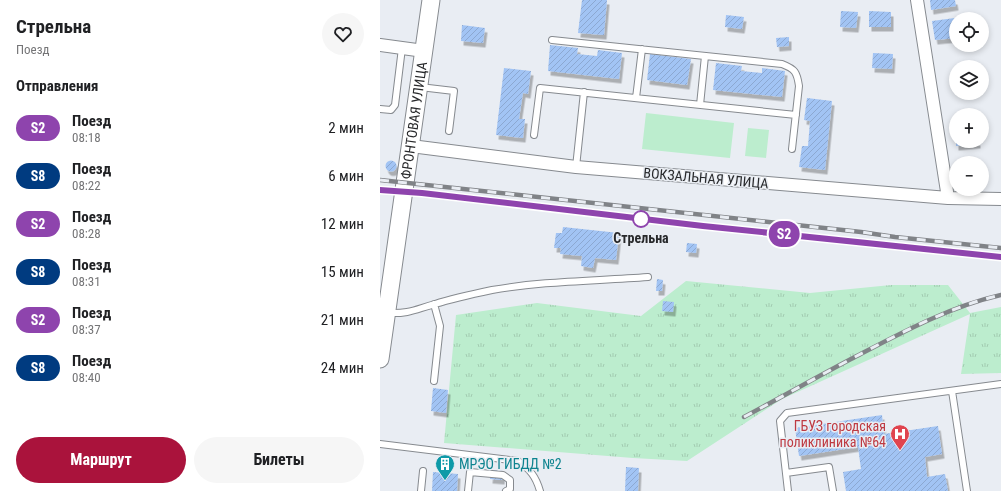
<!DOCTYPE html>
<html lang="ru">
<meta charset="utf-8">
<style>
body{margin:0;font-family:"Roboto Condensed",sans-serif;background:#f6f6f6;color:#202124;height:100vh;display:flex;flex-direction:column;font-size:15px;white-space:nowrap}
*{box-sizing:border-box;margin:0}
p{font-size:13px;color:#757577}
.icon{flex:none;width:22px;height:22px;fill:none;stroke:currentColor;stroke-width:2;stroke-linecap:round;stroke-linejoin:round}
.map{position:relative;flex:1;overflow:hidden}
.side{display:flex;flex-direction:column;background:#fff;width:380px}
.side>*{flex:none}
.badge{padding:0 8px;border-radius:13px;font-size:14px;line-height:26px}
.controls{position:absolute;left:569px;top:12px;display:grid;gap:8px}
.controls a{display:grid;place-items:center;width:40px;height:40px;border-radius:50%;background:#fff;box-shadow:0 2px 6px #0003;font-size:20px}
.map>.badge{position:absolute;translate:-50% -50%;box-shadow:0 0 0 2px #fff}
h2{padding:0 16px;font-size:15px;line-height:36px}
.round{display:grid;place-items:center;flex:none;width:42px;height:42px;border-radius:21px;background:#f6f6f6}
.overview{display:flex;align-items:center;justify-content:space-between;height:68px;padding:0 16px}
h1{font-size:19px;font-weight:700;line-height:30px}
.button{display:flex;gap:8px;margin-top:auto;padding:8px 16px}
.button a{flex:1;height:46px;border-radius:24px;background:#aa133c;color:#fff;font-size:16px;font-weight:700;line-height:46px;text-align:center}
.button a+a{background:#f6f6f6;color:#202124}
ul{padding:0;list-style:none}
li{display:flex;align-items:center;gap:12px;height:48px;padding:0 16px}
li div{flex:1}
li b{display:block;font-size:15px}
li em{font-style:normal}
li .badge{min-width:44px;font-weight:700;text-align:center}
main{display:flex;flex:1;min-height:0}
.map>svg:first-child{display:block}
</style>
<main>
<section class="side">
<div class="overview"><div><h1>Стрельна</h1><p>Поезд</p></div><a class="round"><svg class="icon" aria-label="heart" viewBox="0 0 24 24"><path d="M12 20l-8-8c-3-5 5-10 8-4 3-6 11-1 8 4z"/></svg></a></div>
<h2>Отправления</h2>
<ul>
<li><span class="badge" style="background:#8e44ad;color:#fff">S2</span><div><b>Поезд</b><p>08:18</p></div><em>2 мин</em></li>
<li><span class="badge" style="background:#003b80;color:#fff">S8</span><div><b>Поезд</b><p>08:22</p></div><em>6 мин</em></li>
<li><span class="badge" style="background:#8e44ad;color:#fff">S2</span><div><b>Поезд</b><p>08:28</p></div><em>12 мин</em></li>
<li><span class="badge" style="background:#003b80;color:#fff">S8</span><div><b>Поезд</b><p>08:31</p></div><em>15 мин</em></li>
<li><span class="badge" style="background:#8e44ad;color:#fff">S2</span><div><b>Поезд</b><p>08:37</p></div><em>21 мин</em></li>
<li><span class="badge" style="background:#003b80;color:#fff">S8</span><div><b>Поезд</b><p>08:40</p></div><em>24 мин</em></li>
</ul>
<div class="button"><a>Маршрут</a><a>Билеты</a></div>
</section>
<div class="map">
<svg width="621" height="491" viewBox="0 0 621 491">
<defs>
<pattern id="grass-tufts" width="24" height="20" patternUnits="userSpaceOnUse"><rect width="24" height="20" fill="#bcedce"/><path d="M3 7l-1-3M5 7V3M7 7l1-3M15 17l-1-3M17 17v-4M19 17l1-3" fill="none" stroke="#a2cbb1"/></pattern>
<pattern id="building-hatch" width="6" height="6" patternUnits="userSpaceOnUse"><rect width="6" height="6" fill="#a2c4f4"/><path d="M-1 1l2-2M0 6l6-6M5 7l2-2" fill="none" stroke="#8ca8d1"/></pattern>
<filter id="shadow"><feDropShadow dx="2.5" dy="4.5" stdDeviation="0" flood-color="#0004"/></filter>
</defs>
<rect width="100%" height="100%" fill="#e9edf3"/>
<path fill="url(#grass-tufts)" d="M306 281 430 293 511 285H568L590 313 621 307V373L581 374 590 314 402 399 307 461 253 458 64 443 76 315 157 303 261 316Z"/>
<path fill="#bcedce" d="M266 113 354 123 350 158 262 149Z
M368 128 389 130 386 158 365 156Z"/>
<path fill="url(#building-hatch)" filter="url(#shadow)" d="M202 0H227L224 35 198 33Z
M550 0H575L576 6 551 10Z
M461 11 478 12 476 28 460 27Z
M489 11 511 12V27H489Z
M346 15 364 17 362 29 345 27Z
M590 16V19H576V38L555 40 552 21Z
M82 25 105 28 103 43 81 41Z
M409 37V46L397 47 396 38Z
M170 45 198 48 197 54 217 56 218 50 242 53 239 79 168 71Z
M493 53 513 54 512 69 492 68Z
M270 54 311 59 307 85 267 80Z
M336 63 362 66 361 71 382 73V68L405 71 402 97 333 90Z
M124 68 151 71 148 94 143 93 139 119H145L143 138 116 135Z
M427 98 452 101 445 170 419 167 422 146H428L430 121 424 120Z
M573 119H576V137H575Z
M576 141H598V144L576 146Z
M5.5 166a5.5 5.5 0 1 1 11 0a5.5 5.5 0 1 1-11 0Z
M183 227 239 233 236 260 215 258 213 268 201 266 202 256 180 254 181 248H174L176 233H182Z
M307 243 317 244 316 253 306 252Z
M277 279 283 280 282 291H276Z
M283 301 294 302 293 312 282 311Z
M53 388 68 390 66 413 51 411Z
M502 415 504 434 558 426 562 454 545 457 547 477 565 474 568 491H466L463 472 481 469 478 447 419 456 415 428Z
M246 467 259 468 258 491H245Z
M111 470 123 471 122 480 110 479Z
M53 472 78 474 77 491H52Z"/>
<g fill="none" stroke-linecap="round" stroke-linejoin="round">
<defs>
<path id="service" d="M172 40 402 64C415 69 417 72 419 86L412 149
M40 87 74 91 69 131
M256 98 262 49
M320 105 325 56
M0 109 11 110 15 105 22 48
M154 135 160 88 416 115
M196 167 204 92
M54 304 60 326 54 381
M8 313C30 314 36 309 55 304 74 298 93 294 112 290 163 281 216 281 268 277
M572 391 587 491
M0 444 138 461C150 469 156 477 160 491
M406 473 449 467 453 491
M41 491 43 471
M88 491 90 472 123 475 130 480V489L126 491
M408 491 400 421 407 413 621 384"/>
<path id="minor" d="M537 0 568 198
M0 45 44 51
M31 146 196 167 568 198 621 199"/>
<g id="secondary">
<path id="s1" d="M0 359 51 0"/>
</g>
</defs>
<use href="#service" stroke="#868a8f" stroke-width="8"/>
<use href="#minor" stroke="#868a8f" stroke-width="14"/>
<use href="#secondary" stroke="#868a8f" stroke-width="19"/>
<use href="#service" stroke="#fff" stroke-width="6"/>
<use href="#minor" stroke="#fff" stroke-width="12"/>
<use href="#secondary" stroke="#fff" stroke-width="17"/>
<defs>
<path id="rail" d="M0 180 481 232 515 237 621 248
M0 190 42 193 261 219 621 257
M364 417C400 398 435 378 471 359 519 334 568 307 621 295"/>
</defs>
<use href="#rail" stroke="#808387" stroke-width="4.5"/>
<use href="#rail" stroke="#e9edf3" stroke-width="3" stroke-dasharray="9" stroke-linecap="butt"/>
</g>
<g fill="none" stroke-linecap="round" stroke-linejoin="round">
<defs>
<path id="line" d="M0 190 42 193 323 226 621 257"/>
</defs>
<use href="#line" stroke="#fff" stroke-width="9"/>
<use href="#line" stroke="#8e44ad" stroke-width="6"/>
</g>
<defs>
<symbol id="hospital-pin" viewBox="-11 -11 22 30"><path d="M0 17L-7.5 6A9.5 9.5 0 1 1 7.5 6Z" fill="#e0444e" stroke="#e9edf3"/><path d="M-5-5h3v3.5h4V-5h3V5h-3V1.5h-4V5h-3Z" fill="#fff"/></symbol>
<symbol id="building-pin" viewBox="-11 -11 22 30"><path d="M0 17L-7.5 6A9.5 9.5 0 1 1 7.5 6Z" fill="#0f9aa8" stroke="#e9edf3"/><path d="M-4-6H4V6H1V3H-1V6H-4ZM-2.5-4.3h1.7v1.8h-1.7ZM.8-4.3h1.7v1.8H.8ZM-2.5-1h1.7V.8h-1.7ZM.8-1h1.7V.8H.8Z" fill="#fff"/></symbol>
</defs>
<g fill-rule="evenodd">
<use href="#hospital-pin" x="509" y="423" width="22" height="30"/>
<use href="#building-pin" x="54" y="453" width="22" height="30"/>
</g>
<circle fill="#fff" stroke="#8e44ad" stroke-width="2" cx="261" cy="219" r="8"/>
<g text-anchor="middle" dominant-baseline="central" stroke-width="3" stroke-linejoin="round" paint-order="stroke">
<g font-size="14" fill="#28292b" stroke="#e9edf3">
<text stroke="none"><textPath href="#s1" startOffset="241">ФРОНТОВАЯ УЛИЦА</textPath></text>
<text transform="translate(326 178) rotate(5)">ВОКЗАЛЬНАЯ УЛИЦА</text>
</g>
<g font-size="14" font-weight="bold" fill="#28292b" stroke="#e9edf3">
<text x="261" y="238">Стрельна</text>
</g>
<g font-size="14" fill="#be3a42" stroke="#e9edf3" text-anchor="end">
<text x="506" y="426">ГБУЗ городская<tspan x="506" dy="16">поликлиника №64</tspan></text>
</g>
<g font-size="14" fill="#0d838f" stroke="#e9edf3" text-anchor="start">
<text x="79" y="464">МРЭО ГИБДД №2</text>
</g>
</g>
</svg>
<div class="controls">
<a><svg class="icon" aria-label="locate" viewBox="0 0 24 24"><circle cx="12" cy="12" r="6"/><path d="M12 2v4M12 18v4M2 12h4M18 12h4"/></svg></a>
<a><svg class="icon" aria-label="layers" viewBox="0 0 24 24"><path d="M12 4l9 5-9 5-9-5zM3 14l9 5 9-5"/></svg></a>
<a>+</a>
<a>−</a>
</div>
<b class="badge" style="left:404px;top:234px;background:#8e44ad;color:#fff">S2</b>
</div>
</main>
